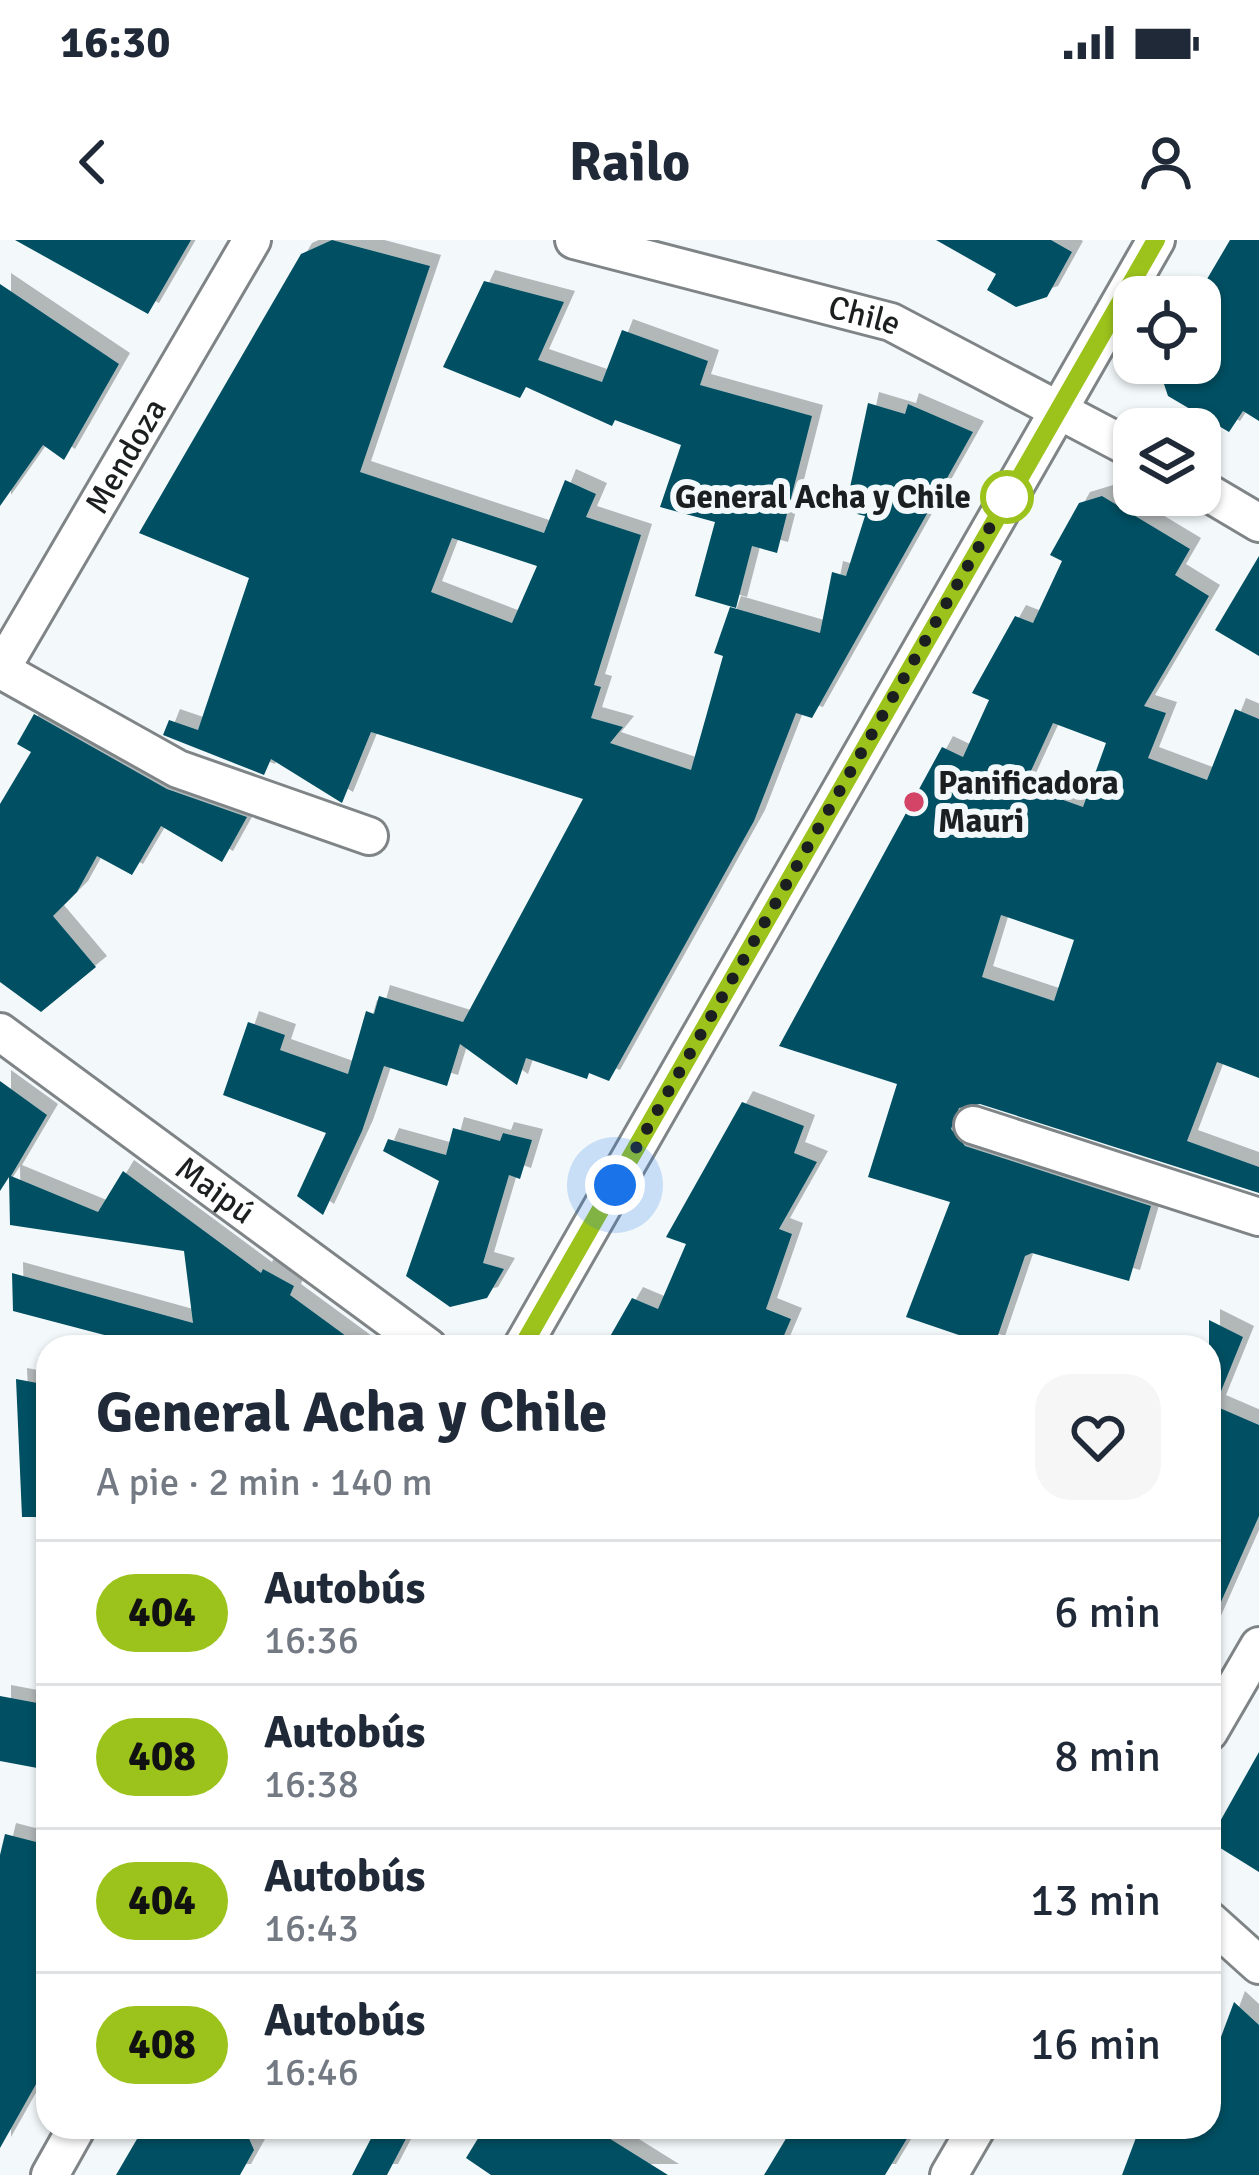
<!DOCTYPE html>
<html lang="es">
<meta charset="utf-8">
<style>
body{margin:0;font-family:Signika,sans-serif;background:#f6f6f7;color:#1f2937;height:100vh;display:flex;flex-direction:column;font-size:45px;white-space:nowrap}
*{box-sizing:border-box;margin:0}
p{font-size:39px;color:#747a83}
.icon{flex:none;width:66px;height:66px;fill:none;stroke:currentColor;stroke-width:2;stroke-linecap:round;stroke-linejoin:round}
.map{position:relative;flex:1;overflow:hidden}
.drawer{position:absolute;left:36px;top:1095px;width:1185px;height:804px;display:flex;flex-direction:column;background:#fff;border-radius:36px;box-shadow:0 3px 9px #0004}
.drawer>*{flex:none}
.badge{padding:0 24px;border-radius:39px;font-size:42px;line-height:78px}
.tools{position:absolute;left:1113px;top:36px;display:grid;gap:24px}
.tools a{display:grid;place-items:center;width:108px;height:108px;border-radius:24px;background:#fff;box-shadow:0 3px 9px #0004;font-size:60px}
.you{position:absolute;width:60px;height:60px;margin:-30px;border:9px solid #fff;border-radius:50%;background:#1a73e8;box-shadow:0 0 0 18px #1a73e833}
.map>.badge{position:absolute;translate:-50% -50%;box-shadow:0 0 0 6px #fff}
.round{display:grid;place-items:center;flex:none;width:126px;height:126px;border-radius:36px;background:#f6f6f7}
.overview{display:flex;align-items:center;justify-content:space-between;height:204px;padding:0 60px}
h1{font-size:57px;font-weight:800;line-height:90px}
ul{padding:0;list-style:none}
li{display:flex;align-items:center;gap:36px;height:144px;padding:0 60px;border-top:3px solid #e0e1e3}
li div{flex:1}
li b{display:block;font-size:45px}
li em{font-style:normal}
li .badge{min-width:132px;font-weight:700;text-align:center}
.status{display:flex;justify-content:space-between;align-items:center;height:84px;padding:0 60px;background:#fff;direction:ltr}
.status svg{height:33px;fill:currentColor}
header{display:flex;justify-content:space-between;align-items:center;height:156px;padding:0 60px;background:#fff;font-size:54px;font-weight:800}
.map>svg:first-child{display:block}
</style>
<div class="status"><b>16:30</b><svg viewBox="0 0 49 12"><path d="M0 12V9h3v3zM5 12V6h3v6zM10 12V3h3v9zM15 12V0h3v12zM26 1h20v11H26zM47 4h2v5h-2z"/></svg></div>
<header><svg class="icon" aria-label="back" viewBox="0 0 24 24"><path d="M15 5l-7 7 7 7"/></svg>Railo<svg class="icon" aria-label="person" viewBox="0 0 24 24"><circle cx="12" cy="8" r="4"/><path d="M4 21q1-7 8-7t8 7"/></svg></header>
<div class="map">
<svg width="1259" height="1935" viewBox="0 0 1259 1935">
<defs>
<filter id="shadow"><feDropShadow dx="11" dy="-11" stdDeviation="0" flood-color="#0004"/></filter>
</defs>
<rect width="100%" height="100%" fill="#f3f9fb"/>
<path fill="#065062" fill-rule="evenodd" filter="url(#shadow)" d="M15 0H191L148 74Z
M332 0 430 26 360 232 544 293 565 240 596 254 586 277 641 295 594 445 601 447 591 478 623 487 610 503 691 530 723 416 714 413 730 367 820 393 832 332 846 336 865 276 845 271 868 163 905 174 908 164 973 192 812 478 796 473 754 581 609 841 589 833 587 839 526 818 517 845 460 804 447 846 384 826 362 891 323 975 297 956 326 893 223 855 248 782 285 795 280 810 348 834 366 771 374 774 379 756 463 782 583 559 371 492 342 563 271 519 264 535 163 495 169 480 198 490 249 338 139 293 301 14ZM452 298 537 326 512 383 431 352Z
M936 0H1051L1072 12 1047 57 1016 67 987 50 996 34Z
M1230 0H1259V181L1243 171 1229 192 1168 156 1157 123H1200V51Z
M484 41 564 62 538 120 602 142 622 90 708 121 700 145 812 176 777 313 752 306 736 368 695 356 715 282 660 267 681 205 615 180 612 186 526 147 520 158 443 127Z
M0 44 119 124 64 220 43 205 0 266Z
M1102 256 1190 309 1175 335 1209 356 1144 466 1166 473 1148 518 1207 540 1235 469 1259 479V838L1217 822 1187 901 1259 927V953L980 864 959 868 951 889 965 906 1151 966 1129 1041 1032 1013 1025 1016 994 1107 906 1077 950 962 868 937 897 844 779 806 942 507 963 517 989 460 972 453 1015 376 1033 383 1062 321 1050 315 1079 263ZM1053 483 1106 503 1083 567 1024 546ZM1001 675 1074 700 1054 761 982 737Z
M1259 316V416L1215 390Z
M34 474 167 549 247 577 222 622 161 586 132 635 97 616 77 652 53 676 96 727 41 772 0 742V564L31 512 17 504Z
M0 841 47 875 11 936 98 972 123 931 261 1033 263 1029 294 1046 290 1055 361 1107H150L13 1071 12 1033 193 1083 184 1011 10 985 9 937 0 951Z
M742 862 804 886 794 913 817 922 779 989 792 994 766 1069 791 1079 779 1107H604L632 1058 658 1069 686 1004 666 997Z
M453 888 500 901 503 893 532 900 520 939 509 935 483 1023 504 1029 487 1058 450 1067 406 1036 439 941 383 911 388 899 446 915Z
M1209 1080 1243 1097 1215 1166 1259 1185V1276L1209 1389Z
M16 1139 48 1145V1277H22Z
M0 1456 48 1465V1530L0 1521Z
M1259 1512V1632L1209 1601Z
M5 1594 48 1605V1823L0 1908V1615Z
M1234 1762 1259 1785V1935H1122L1140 1887H1209V1829Z
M144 1887H244L254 1910 240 1935H116Z
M377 1887H412L387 1935H352Z
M485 1887H591L668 1935H491L466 1918Z
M793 1887H914L885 1935H764Z"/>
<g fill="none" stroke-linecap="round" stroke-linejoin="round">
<defs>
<g id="street">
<path id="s1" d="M574 0 891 82 1134 210"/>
<path d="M1200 248 1259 283"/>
<path d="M1 430 178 529 369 596"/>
<path id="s2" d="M0 431 252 0"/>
<path id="s3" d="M0 792 428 1107"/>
<path d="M973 885 1259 977"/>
<path d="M522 1107 1156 0"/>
<path d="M1209 1492 1259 1406"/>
<path d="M1209 1680 1259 1725"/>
<path d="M50 1935 77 1887"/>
<path d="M949 1935 977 1887"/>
</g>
</defs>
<use href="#street" stroke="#7f8486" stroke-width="42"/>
<use href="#street" stroke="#fff" stroke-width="36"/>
</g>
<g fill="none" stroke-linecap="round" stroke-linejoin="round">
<defs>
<path id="line" d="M522 1107 1156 0"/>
</defs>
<use href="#line" stroke="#fff" stroke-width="27"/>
<use href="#line" stroke="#9cc31c" stroke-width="18"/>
<path stroke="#1c1f1f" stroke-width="12" stroke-dasharray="0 21.6" d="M615 945 1007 257"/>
</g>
<circle fill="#fff" stroke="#9cc31c" stroke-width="6" cx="1007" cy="257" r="24"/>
<circle fill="#d44466" stroke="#f3f9fb" stroke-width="4.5" cx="914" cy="562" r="12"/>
<g text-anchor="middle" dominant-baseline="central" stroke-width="12" stroke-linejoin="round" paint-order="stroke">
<g font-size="33" fill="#1c1f1f" stroke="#f3f9fb">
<text stroke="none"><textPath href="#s1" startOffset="300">Chile</textPath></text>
<text stroke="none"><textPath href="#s2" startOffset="249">Mendoza</textPath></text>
<text stroke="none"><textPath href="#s3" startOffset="267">Maipú</textPath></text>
</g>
<g font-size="33" font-weight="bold" fill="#1c1f1f" stroke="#f3f9fb" text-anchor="end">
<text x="971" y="257">General Acha y Chile</text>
</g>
<g font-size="33" font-weight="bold" fill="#1c1f1f" stroke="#f3f9fb" text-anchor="start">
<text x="938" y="543">Panificadora<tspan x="938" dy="38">Mauri</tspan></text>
</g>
</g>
</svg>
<div class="tools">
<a><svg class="icon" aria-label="locate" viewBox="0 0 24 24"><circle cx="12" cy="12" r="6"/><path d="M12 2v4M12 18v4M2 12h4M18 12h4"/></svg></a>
<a><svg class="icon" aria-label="layers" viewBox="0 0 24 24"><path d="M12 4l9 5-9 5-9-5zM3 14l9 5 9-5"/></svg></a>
</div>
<div class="you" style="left:615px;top:945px"></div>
<section class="drawer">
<div class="overview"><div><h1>General Acha y Chile</h1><p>A pie · 2 min · 140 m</p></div><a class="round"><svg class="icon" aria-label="heart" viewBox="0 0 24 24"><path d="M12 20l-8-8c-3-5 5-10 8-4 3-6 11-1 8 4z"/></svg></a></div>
<ul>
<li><span class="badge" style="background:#9cc31c;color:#111">404</span><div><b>Autobús</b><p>16:36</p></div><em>6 min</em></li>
<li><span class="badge" style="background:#9cc31c;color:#111">408</span><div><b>Autobús</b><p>16:38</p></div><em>8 min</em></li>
<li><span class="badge" style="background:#9cc31c;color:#111">404</span><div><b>Autobús</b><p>16:43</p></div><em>13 min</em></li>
<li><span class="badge" style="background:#9cc31c;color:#111">408</span><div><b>Autobús</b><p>16:46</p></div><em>16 min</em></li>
</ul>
</section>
</div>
